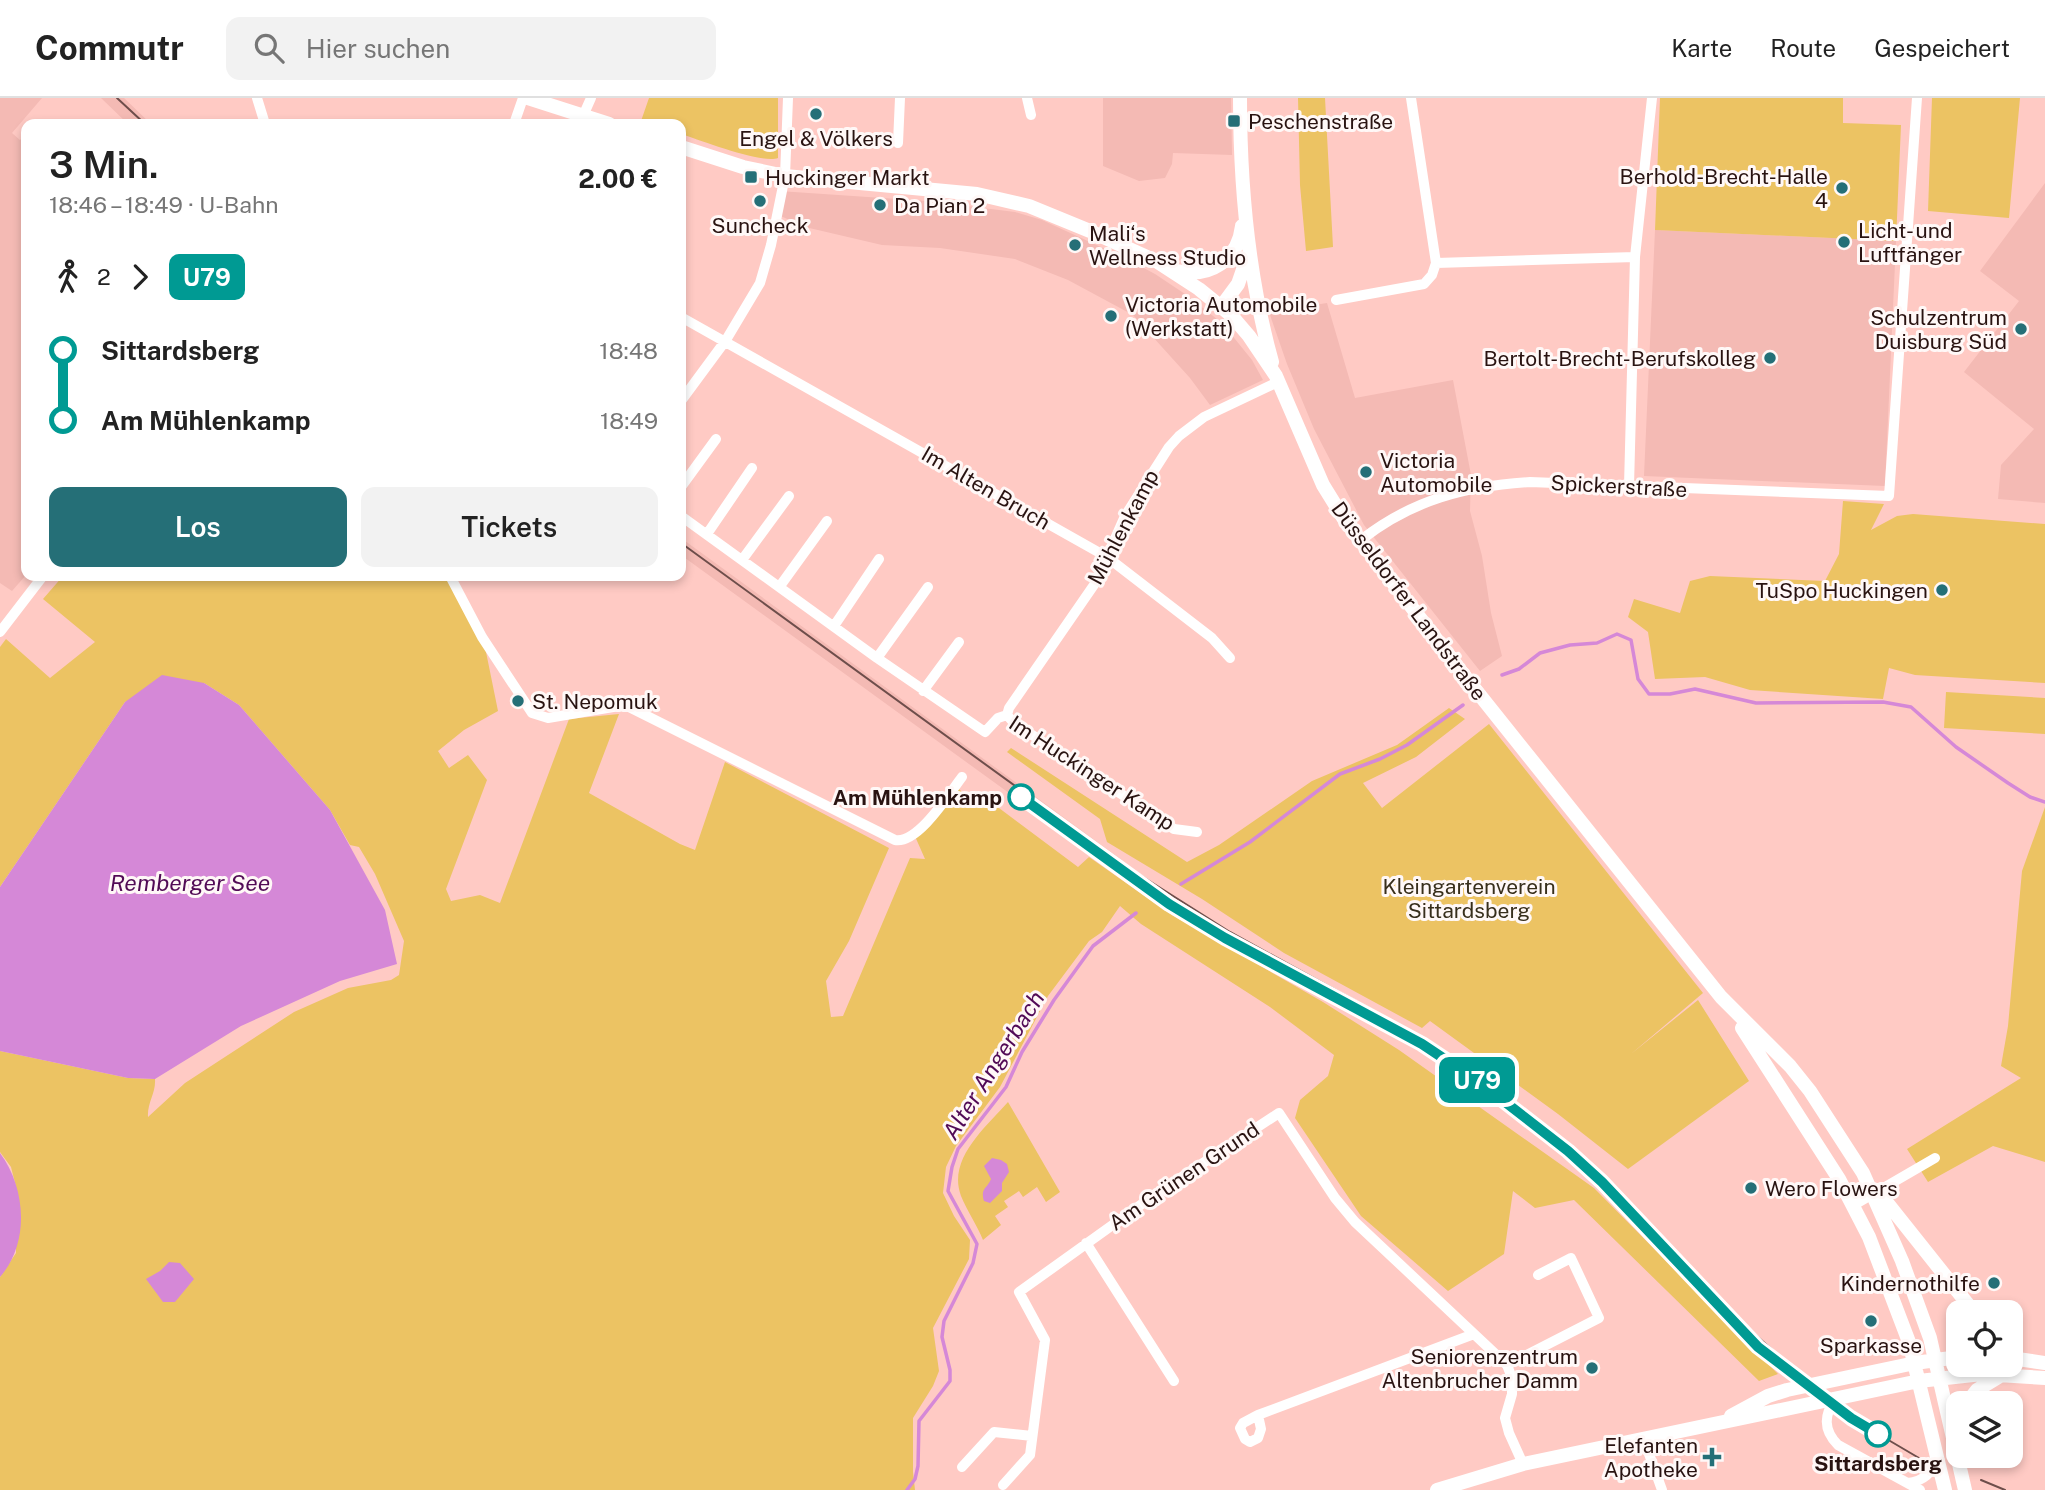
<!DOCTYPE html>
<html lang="de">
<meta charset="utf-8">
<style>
body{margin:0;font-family:"Public Sans",sans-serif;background:#f2f2f2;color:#222;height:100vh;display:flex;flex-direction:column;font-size:26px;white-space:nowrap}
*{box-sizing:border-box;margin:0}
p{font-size:23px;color:#767676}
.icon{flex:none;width:38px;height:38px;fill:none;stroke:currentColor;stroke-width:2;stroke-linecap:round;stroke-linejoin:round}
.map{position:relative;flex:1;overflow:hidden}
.panel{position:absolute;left:21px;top:21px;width:665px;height:462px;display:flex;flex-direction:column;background:#fff;border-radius:14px;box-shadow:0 4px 10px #0003}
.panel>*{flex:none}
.badge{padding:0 14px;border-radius:10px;font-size:24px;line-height:46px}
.fabs{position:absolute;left:1946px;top:1202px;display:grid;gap:14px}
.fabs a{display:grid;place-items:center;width:77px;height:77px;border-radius:14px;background:#fff;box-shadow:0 4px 10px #0003;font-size:35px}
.map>.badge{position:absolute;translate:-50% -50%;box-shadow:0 0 0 4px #fff}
.legs{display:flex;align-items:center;gap:10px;height:77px;padding:0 28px;font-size:23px}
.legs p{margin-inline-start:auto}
.summary{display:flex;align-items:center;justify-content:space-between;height:119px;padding:0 28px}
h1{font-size:38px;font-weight:600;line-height:52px}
.action{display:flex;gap:14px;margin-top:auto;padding:14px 28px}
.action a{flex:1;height:80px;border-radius:14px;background:#256f77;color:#fff;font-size:28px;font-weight:600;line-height:80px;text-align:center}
.action a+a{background:#f2f2f2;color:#222}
ul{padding:0 28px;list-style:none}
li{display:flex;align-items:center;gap:24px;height:70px;font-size:26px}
li i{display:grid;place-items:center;width:10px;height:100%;margin:0 9px;background:currentColor}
li i::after{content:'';width:18px;height:18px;margin:-9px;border:5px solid;border-radius:50%;background:#fff}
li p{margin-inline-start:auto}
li:first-child i{background:linear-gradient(#0000 50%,currentColor 0)}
li:last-child i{background:linear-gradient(currentColor 50%,#0000 0)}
header{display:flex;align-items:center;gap:42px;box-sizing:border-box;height:98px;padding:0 35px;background:#fff;border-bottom:2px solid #e0e0e0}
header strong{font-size:33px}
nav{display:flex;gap:38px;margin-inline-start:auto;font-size:24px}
.search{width:490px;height:63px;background:#f2f2f2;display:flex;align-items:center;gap:18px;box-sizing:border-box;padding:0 24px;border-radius:14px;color:#767676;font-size:26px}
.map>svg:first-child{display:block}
</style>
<header>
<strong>Commutr</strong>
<div class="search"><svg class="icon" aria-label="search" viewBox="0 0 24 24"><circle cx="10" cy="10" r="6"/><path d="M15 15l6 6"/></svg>Hier suchen</div>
<nav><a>Karte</a><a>Route</a><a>Gespeichert</a></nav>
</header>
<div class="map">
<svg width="2045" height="1392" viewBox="0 0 2045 1392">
<rect width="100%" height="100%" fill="#ffcac4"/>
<path fill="#f4bab4" d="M0 0H42L12 35 20 42 26 36V477L12 493 0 485Z
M101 0H124L151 26H128Z
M1103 0H1231L1232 57 1173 55 1172 66 1165 80 1139 83 1103 68Z
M2045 85V405L1998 401 2001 367 2034 331 1964 274 2019 203 1980 173Z
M779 93 927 103 1015 114 1042 122 1127 161 1155 176 1185 196 1222 225 1252 262 1263 282 1210 307 1190 280 1133 217 1068 182 1015 161 940 150 882 147 805 129 774 115Z
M1655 132 1896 143 1885 388 1644 378Z
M1327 205 1355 300 1453 282 1471 377 1470 413 1482 458 1491 515 1502 558 1480 573 1364 427 1314 331 1287 266 1269 214Z
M681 440 1122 762 1115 772 681 457Z"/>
<path fill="#ecc363" d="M649 0H778V60C761 66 700 42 681 36V26H652L641 23Z
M1298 0H1325L1333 149 1306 153 1300 87Z
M1660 0H1843V25L1901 27 1896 143 1655 132Z
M1932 0H2020L2009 120 1928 113Z
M1843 403 1884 406 1871 432 1897 418 1913 416 2045 426V585L1915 577 1889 570 1883 601 1750 592 1705 579 1655 581 1648 534 1628 519 1634 501 1680 515 1690 483 1710 478 1825 483 1839 456Z
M63 478H448L485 549 498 613 464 632 438 653 449 670 468 657 487 682 446 791 451 803 480 797 500 805 569 621 619 616 589 695 680 746 695 752 725 664 889 750 849 843 826 883 831 919 843 918 910 760 925 761 914 736 956 687 965 698 979 695 1078 769 1089 759 1172 817 1323 904 1399 952 1594 1090 1778 1276 1759 1283 1574 1102 1535 1110 1513 1093 1504 1156 1448 1193 1361 1118 1295 1020 1300 1002 1328 978 1334 957 1270 909 1141 826 1120 808 1102 834 1089 843 1048 898 1000 989 956 1048 946 1069 943 1095 954 1118 970 1142 969 1161 933 1230 939 1273 933 1288 913 1320V1374L915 1392H0V1179L16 1155V1089L11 1069 0 1054V953L128 980 155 981C156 995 147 1005 148 1019L185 985 294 914 348 890 391 882 399 877 404 843 375 776 359 749 350 747 330 712 239 607 204 585 125 604 0 789V549L6 541 50 580 95 544 43 501Z
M1946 594 2045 600V636L1944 630Z
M1449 610 1465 621 1416 659 1363 685 1382 710 1489 626 1703 895 1631 956 1698 902 1749 983 1628 1071 1558 1016 1430 923 1422 930 1284 855 1202 801 1107 744 1100 721 1007 654 1011 650 1187 764 1219 747 1312 683 1397 647Z
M2045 709V1064L1993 1048 1928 1084 1907 1051 2021 980 2001 968 2008 928 2022 773Z
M1008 1004 1060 1094 1046 1104 1037 1089 1023 1099 1019 1093 1004 1103 1008 1109 995 1118 1001 1127 983 1142C977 1127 967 1113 961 1098 947 1061 986 1029 1008 1004Z"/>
<path fill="#d588d7" d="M162 577 204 585 239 607 330 712 385 812 397 866 340 883 241 928 155 981 128 980 0 953V789L125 604Z
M0 1055C26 1090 30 1145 0 1179Z
M992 1060 1001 1062 1007 1066 1009 1074 1002 1085V1093L990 1105 984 1103C980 1090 987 1091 991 1081L984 1068Z
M169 1164 180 1165 194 1181 175 1204H163L146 1181 160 1173Z"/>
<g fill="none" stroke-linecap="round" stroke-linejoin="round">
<path stroke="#d588d7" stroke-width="3.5" d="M1502 577 1519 571 1540 555 1570 547 1597 545 1617 536 1631 542 1638 581 1649 596H1670L1695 591 1756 605 1883 604 1911 609 1956 649 2008 685 2030 699 2045 704
M1181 786 1250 744 1340 676 1380 661 1407 647 1463 607
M907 1392 915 1381 918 1368 919 1323 950 1283V1272L942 1239 944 1223 973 1165 977 1146 948 1093 952 1069 958 1051 1006 989 1022 954 1054 902 1093 848 1136 815"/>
<path stroke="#fff" stroke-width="10" d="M257 0 265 26
M1027 0 1031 17
M1411 0 1436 165 1635 159
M583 18 591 0
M514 26 523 0
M898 45 900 0
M1336 202 1424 186 1432 177 1436 165
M681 219 1107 459 1212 540 1230 560
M681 303 726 242 760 185 771 147 785 78 788 0
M1629 388 1635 159 1652 0
M681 389 716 341
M681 418 877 560 985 634 998 620 1007 617
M707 436 752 370
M1361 442C1412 402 1465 388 1530 384L1889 398 1917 0
M742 462 789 398
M450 478 482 539 532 615 548 620 619 608 629 609 895 742C918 746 949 696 962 679
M780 488 827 423
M834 528 879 461
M0 534 43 478
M877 560 928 489
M923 593 959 544
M1007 617 1009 610 1096 484 1125 418 1169 349 1179 338 1204 319 1278 284
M1007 617 1014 625 1174 731 1197 734
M1854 1107 1935 1060
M1086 1145 1174 1283
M1507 1267 1599 1220 1571 1160 1538 1177
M1835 1301C1824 1317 1823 1332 1838 1347L1920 1392
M1258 1317 1261 1331 1258 1340 1250 1344 1245 1341 1240 1330 1243 1325 1258 1317 1474 1236
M1644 1342 1662 1392
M962 1369 994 1334 1032 1338
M1908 1385C1924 1383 1931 1375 1938 1361
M1003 1387 1030 1357 1045 1242 1019 1194 1153 1098 1279 1015 1335 1100 1355 1124 1507 1267 1512 1280V1296L1505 1320 1509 1335 1523 1366"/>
<path stroke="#fff" stroke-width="14" d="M528 0 609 26
M1240 0C1240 89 1248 178 1272 264
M681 49 743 69 785 78 977 96 1029 108 1090 133 1156 163 1199 191 1231 217 1249 238 1276 278 1323 387 1344 421 1463 576 1721 899 1790 968 1810 993 1863 1075 1902 1163 1930 1240 1965 1392
M1177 173C1210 180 1238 162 1242 128
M1221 209 1238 186 1247 160
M1742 930 1839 1081 1869 1139 1909 1244 1945 1392
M1877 1092 1974 1214
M2011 1260 2045 1265
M1966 1306 1977 1292 2000 1278
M1731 1318 1768 1298 1787 1292 1915 1265 1958 1259
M1437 1392 1523 1366 1919 1283 1982 1276 2045 1280"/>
<path stroke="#6e4e4b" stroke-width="2" d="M117 0 145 26
M681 445 1121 765 1230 834 1425 941 1486 982 1571 1048 1605 1079 1742 1225 1794 1271
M1851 1320 1919 1360
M1981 1382 2005 1392"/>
</g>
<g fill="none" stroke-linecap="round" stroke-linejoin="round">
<defs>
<path id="line-1" d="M1021 699 1169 806 1225 840 1422 946 1482 986 1568 1053 1602 1084 1758 1249 1851 1320 1878 1336"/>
</defs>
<use href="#line-1" stroke="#fff" stroke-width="16"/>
<use href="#line-1" stroke="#009a93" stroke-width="10"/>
</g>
<g fill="#256f77" stroke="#fff8f7" stroke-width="2.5">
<circle cx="816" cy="16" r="7"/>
<rect x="1227" y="16" width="14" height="14" rx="3.5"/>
<rect x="744" y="72" width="14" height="14" rx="3.5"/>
<circle cx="1842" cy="90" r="7"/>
<circle cx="760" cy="103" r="7"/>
<circle cx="880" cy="107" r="7"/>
<circle cx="1844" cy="144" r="7"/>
<circle cx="1075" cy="147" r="7"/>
<circle cx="1111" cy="218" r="7"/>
<circle cx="2021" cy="231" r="7"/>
<circle cx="1770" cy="260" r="7"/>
<circle cx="1366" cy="374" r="7"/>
<circle cx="1942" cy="492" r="7"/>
<circle cx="518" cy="603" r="7"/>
<circle cx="1751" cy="1090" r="7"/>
<circle cx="1994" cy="1185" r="7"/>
<circle cx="1871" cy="1223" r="7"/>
<circle cx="1592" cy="1270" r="7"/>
<path d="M1708.5 1348.5h7v7h7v7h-7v7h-7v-7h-7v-7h7z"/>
</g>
<g fill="#fff" stroke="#009a93" stroke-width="3.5">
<circle cx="1021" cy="699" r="12"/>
<circle cx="1878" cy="1336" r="12"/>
</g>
<g text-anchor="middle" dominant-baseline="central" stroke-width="6" stroke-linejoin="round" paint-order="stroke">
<g font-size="21" fill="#291311" stroke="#fff8f7" text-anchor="start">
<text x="1248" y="23">Peschenstraße</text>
<text x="816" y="40" text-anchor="middle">Engel &amp; Völkers</text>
<text x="1828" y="78" text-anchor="end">Berhold-Brecht-Halle<tspan x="1828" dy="24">4</tspan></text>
<text x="765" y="79">Huckinger Markt</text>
<text x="894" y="107">Da Pian 2</text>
<text x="760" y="127" text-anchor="middle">Suncheck</text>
<text x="1858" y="132">Licht- und<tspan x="1858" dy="24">Luftfänger</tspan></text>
<text x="1089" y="135">Mali‘s<tspan x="1089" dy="24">Wellness Studio</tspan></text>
<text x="1125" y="206">Victoria Automobile<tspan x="1125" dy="24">(Werkstatt)</tspan></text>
<text x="2007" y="219" text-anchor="end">Schulzentrum<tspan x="2007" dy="24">Duisburg Süd</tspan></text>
<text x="1756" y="260" text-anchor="end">Bertolt-Brecht-Berufskolleg</text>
<text x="1380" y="362">Victoria<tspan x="1380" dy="24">Automobile</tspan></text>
<text x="1928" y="492" text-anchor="end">TuSpo Huckingen</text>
<text x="532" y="603">St. Nepomuk</text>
<text x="1765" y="1090">Wero Flowers</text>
<text x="1980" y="1185" text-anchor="end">Kindernothilfe</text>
<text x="1871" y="1247" text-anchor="middle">Sparkasse</text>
<text x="1578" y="1258" text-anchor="end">Seniorenzentrum<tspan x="1578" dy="24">Altenbrucher Damm</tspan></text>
<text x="1698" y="1347" text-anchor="end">Elefanten<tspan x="1698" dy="24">Apotheke</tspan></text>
</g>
<g font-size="21" fill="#291311" stroke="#fff8f7">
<text transform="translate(1619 388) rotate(3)">Spickerstraße</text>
<text transform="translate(986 390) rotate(30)">Im Alten Bruch</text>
<text transform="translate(1123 429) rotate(-62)">Mühlenkamp</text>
<text transform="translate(1409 503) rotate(53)">Düsseldorfer Landstraße</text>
<text transform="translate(1092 675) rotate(33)">Im Huckinger Kamp</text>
<text transform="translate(1184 1078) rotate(-34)">Am Grünen Grund</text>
</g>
<g font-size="21" font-weight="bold" fill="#291311" stroke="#fff8f7" text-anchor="end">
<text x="1002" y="699">Am Mühlenkamp</text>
<text x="1878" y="1365" text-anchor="middle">Sittardsberg</text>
</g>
<g font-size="21" fill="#382f1c" stroke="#fff8f7">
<text x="1469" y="788">Kleingartenverein<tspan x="1469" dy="24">Sittardsberg</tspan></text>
</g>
<g font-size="23" font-style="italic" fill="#520b56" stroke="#fff8f7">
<text x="190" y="784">Remberger See</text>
<text transform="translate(993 967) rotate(-58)">Alter Angerbach</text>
</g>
</g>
</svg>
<div class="fabs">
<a><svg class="icon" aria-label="locate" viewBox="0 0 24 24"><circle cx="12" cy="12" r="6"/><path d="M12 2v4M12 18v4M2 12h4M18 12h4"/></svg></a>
<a><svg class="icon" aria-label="layers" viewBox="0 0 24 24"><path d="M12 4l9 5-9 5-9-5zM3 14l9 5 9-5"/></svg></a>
</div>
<b class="badge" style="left:1477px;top:982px;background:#009a93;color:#fff">U79</b>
<section class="panel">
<div class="summary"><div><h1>3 Min.</h1><p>18:46 – 18:49 · U-Bahn</p></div><b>2.00 €</b></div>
<div class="legs"><svg class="icon" aria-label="walk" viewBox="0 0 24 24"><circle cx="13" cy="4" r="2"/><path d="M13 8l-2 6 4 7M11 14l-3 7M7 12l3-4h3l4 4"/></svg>2<svg class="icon" aria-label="forward" viewBox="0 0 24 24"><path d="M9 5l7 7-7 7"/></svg><b class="badge" style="background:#009a93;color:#fff">U79</b></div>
<ul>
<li><i style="color:#009a93"></i><b>Sittardsberg</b><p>18:48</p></li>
<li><i style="color:#009a93"></i><b>Am Mühlenkamp</b><p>18:49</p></li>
</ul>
<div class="action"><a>Los</a><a>Tickets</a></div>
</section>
</div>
